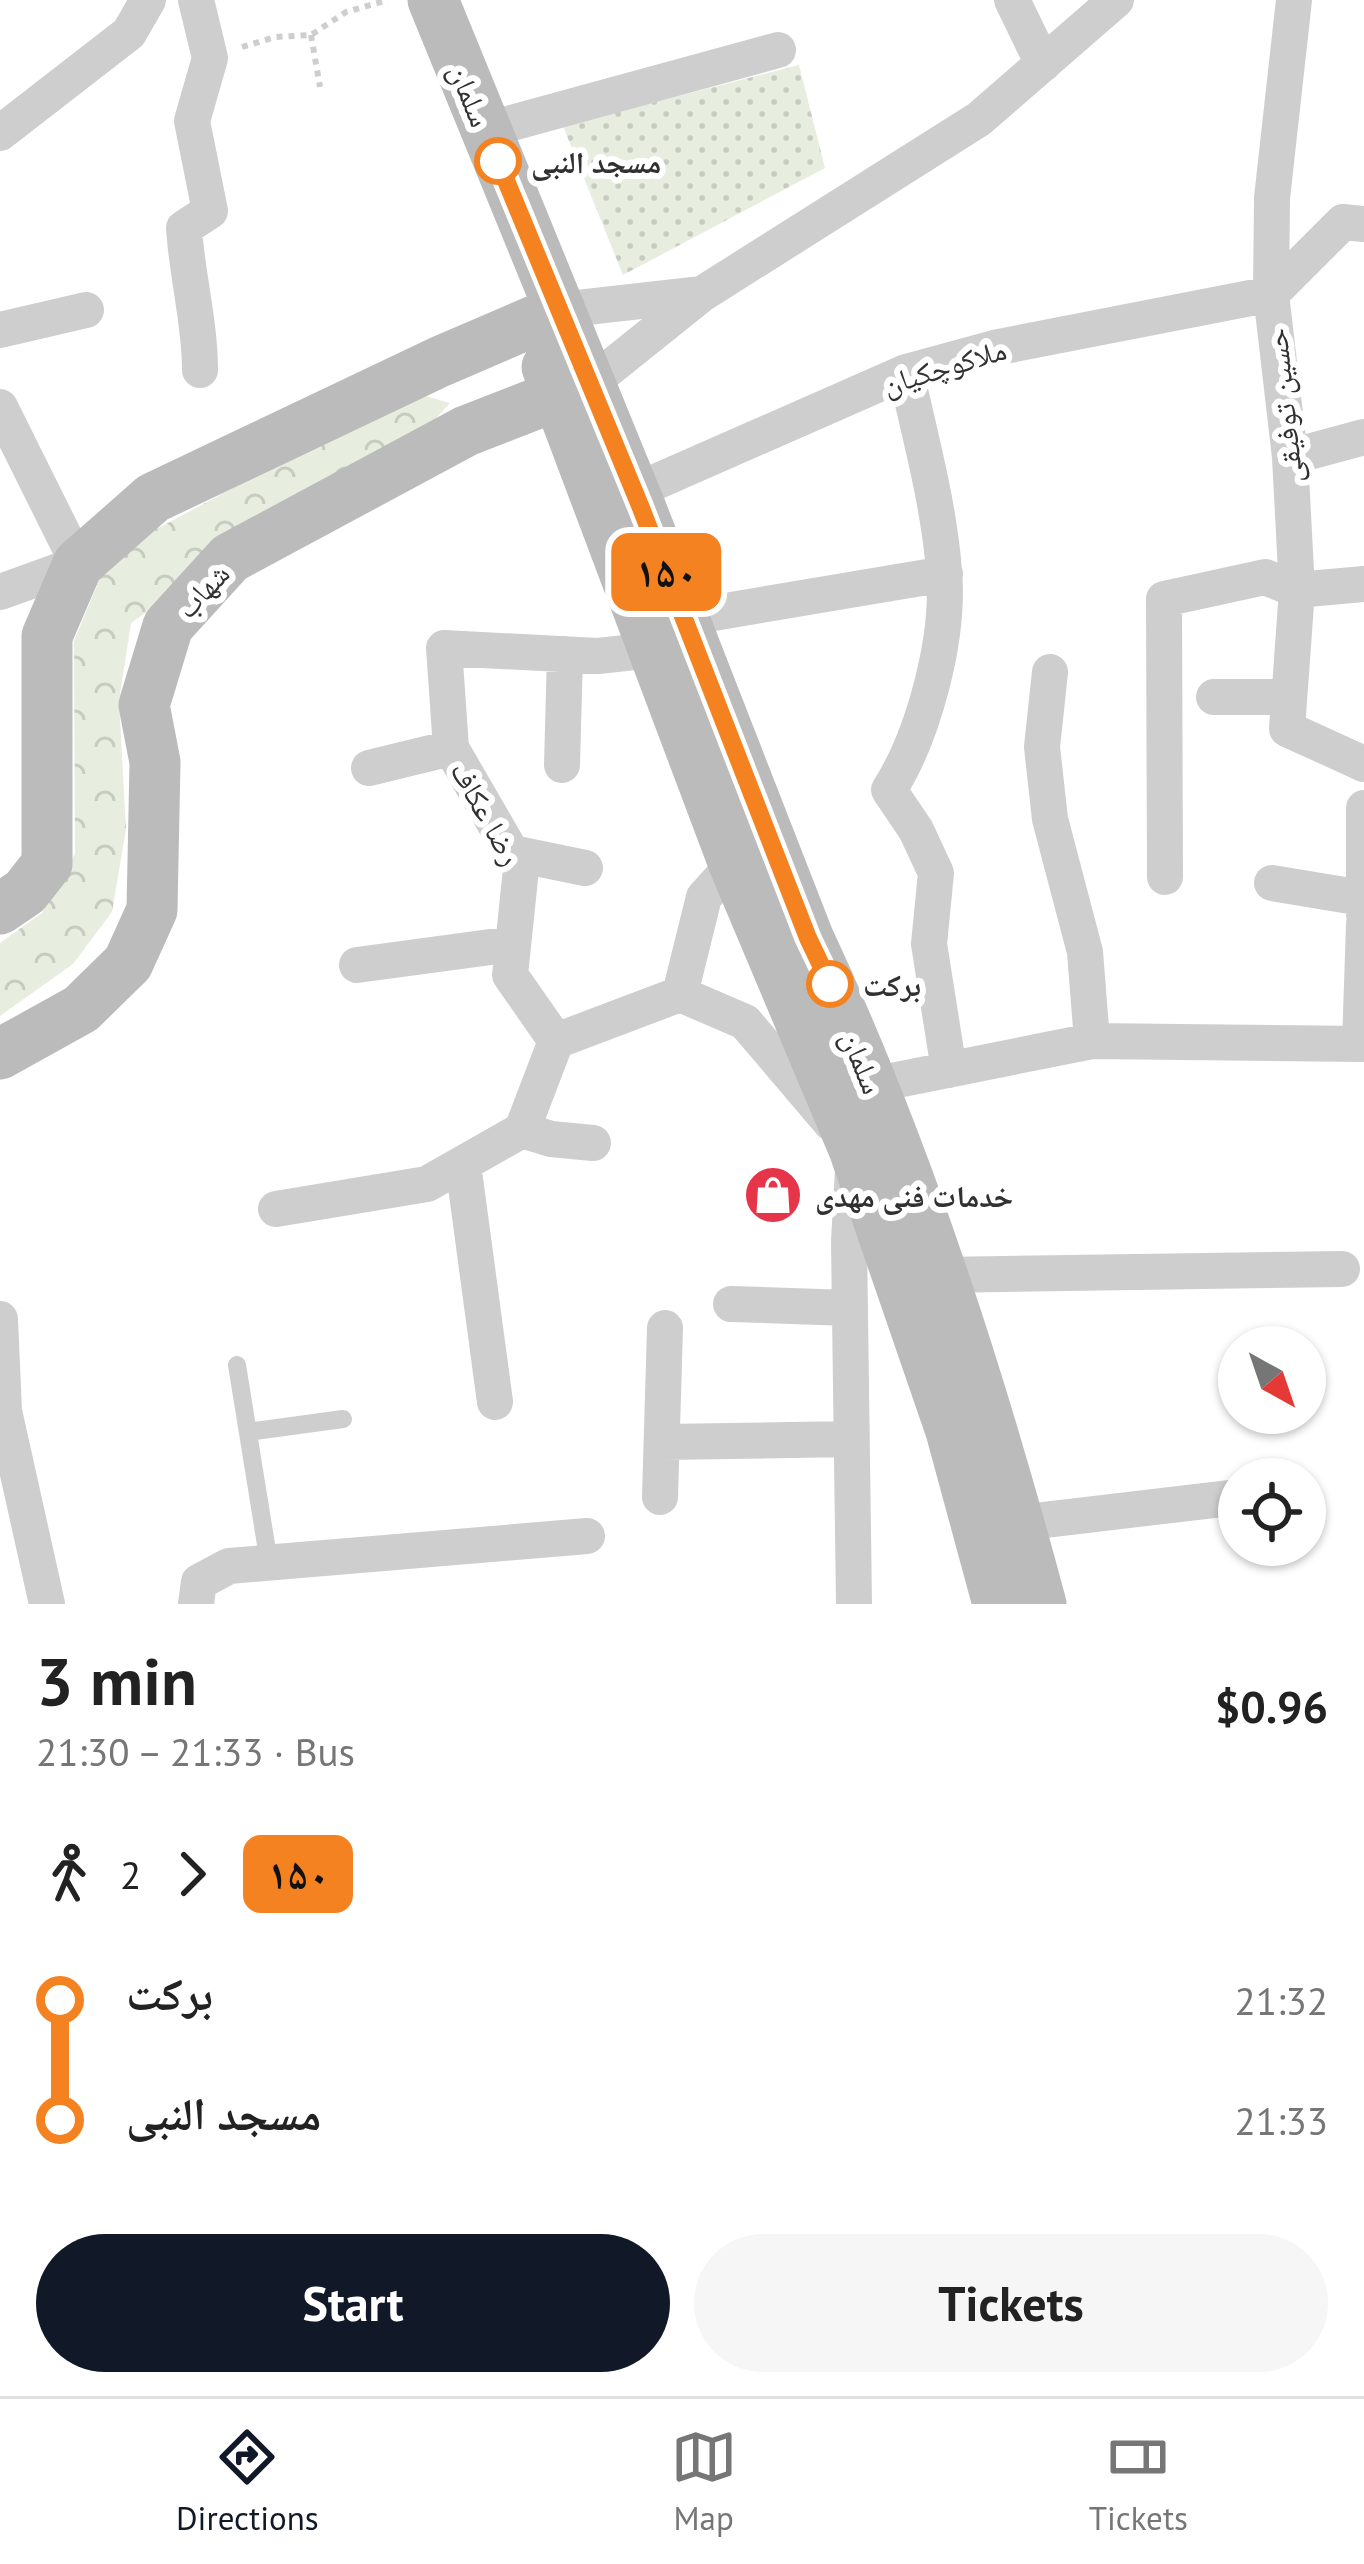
<!DOCTYPE html>
<meta charset="utf-8">
<style>
body{margin:0;font-family:"PT Sans","Noto Naskh Arabic",sans-serif;background:#f6f6f6;color:#222;height:100vh;display:flex;flex-direction:column;font-size:45px;white-space:nowrap}
*{box-sizing:border-box;margin:0}
p{font-size:39px;color:#767676}
.icon{flex:none;width:66px;height:66px;fill:none;stroke:currentColor;stroke-width:2;stroke-linecap:round;stroke-linejoin:round}
.map{position:relative;height:1604px;overflow:hidden}
.sheet{display:flex;flex-direction:column;background:#fff;flex:1}
.sheet>*{flex:none}
.badge{padding:0 24px;border-radius:18px;font-size:42px;line-height:78px}
.needle{width:78px;rotate:140deg}
.buttons{position:absolute;left:1218px;top:1326px;display:grid;gap:24px}
.buttons a{display:grid;place-items:center;width:108px;height:108px;border-radius:50%;background:#fff;box-shadow:0 3px 9px #0004;font-size:60px}
.map>.badge{position:absolute;translate:-50% -50%;box-shadow:0 0 0 6px #fff}
.legs{display:flex;align-items:center;gap:18px;height:132px;padding:0 36px;font-size:39px}
.legs p{margin-inline-start:auto}
.headline{display:flex;align-items:center;justify-content:space-between;height:204px;padding:0 36px}
h1{font-size:66px;font-weight:700;line-height:90px}
.primary-button{display:flex;gap:24px;margin-top:auto;padding:24px 36px}
.primary-button a{flex:1;height:138px;border-radius:72px;background:#111827;color:#fff;font-size:48px;font-weight:700;line-height:138px;text-align:center}
.primary-button a+a{background:#f6f6f6;color:#222}
ul{padding:0 36px;list-style:none}
li{display:flex;align-items:center;gap:42px;height:120px;font-size:45px}
li i{display:grid;place-items:center;width:18px;height:100%;margin:0 15px;background:currentColor}
li i::after{content:'';width:30px;height:30px;margin:-15px;border:9px solid;border-radius:50%;background:#fff}
li p{margin-inline-start:auto}
li:first-child i{background:linear-gradient(#0000 50%,currentColor 0)}
li:last-child i{background:linear-gradient(currentColor 50%,#0000 0)}
.tabs{display:flex;justify-content:space-around;align-items:center;height:168px;border-top:3px solid #e0e0e0;background:#fff;font-size:33px;color:#767676}
.tabs a{display:grid;justify-items:center;gap:6px}
.tabs .on{color:#111827}
.map>svg:first-child{display:block}
</style>
<div class="map">
<svg width="1364" height="1604" viewBox="0 0 1364 1604">
<defs>
<pattern id="forest-crowns" width="20" height="18" patternUnits="userSpaceOnUse" patternTransform="scale(3)"><rect width="20" height="18" fill="#e7eddf"/><path d="M2 6a3 3 0 1 1 6 0M12 15a3 3 0 1 1 6 0" fill="none" stroke="#c7ccc0"/></pattern>
<pattern id="park-dots" width="8" height="8" patternUnits="userSpaceOnUse" patternTransform="scale(3)"><rect width="8" height="8" fill="#e7eddf"/><path d="M2 2h.1M6 6h.1" fill="none" stroke="#c7ccc0" stroke-width="1.8" stroke-linecap="round"/></pattern>
</defs>
<rect width="100%" height="100%" fill="#fff"/>
<path fill="url(#forest-crowns)" d="M412 392 450 403 429 426 263 529 131 623 119 701 126 829 112 912 73 964 0 1016V943L42 913 75 854 74 641 110 554Z"/>
<path fill="url(#park-dots)" d="M799 65 825 168 623 275 563 126Z"/>
<g fill="none" stroke-linecap="round" stroke-linejoin="round">
<path stroke="#cecece" stroke-width="6" stroke-dasharray="6 6" stroke-linecap="butt" d="M311 35 320 87
M242 47 275 37 311 35 346 12 388 0"/>
<path stroke="#cecece" stroke-width="18" d="M237 1365 269 1563
M248 1432 343 1419"/>
<path stroke="#cecece" stroke-width="36" d="M196 0 210 58 192 121 210 211 184 228C187 276 200 322 200 370
M1012 0 1043 64
M1294 0 1272 198 1271 294 1290 457 1297 590 1287 729 1364 764
M486 130 778 50
M0 133 129 33 148 0
M1271 294 1343 222 1364 224
M560 310 702 294
M0 330 86 310
M906 372C920 437 939 504 944 571 950 637 924 735 889 790L916 830 936 873 929 944 949 1070
M591 383 702 294 979 119 1116 0
M0 407 78 564 0 592
M1290 457 1364 437
M633 492 906 372 994 348 1271 294
M684 618 945 574
M653 650 598 656 444 648 451 748 521 869 510 975 556 1041 680 994
M1050 672 1042 747 1050 819 1085 952 1092 1041
M1214 697H1289
M562 765 565 654
M369 768 451 748
M1364 808V915
M512 853 585 868
M734 864 704 897 680 994 745 1022 831 1123
M1165 877 1164 599 1265 577 1297 590 1364 584
M1272 883 1362 898
M357 965 513 944
M1360 1044 1364 924
M872 1085 1092 1041 1364 1044
M522 1130 551 1139 593 1143
M463 1164 495 1402
M853 1170 849 1241 854 1604
M276 1209 427 1184 522 1130 556 1041
M940 1275 1342 1269
M731 1304 850 1308
M0 1319 4 1411 47 1604
M663 1442 851 1439
M660 1497 665 1328
M1019 1523 1239 1497
M196 1604 199 1582 229 1566 587 1536"/>
<path stroke="#bbb" stroke-width="51" d="M433 0 641 509 808 937C908 1151 980 1377 1041 1604
M547 367 734 864 854 1149 951 1431 998 1604
M0 909 25 892 47 864V636L78 564 153 498 439 362 560 310
M0 1054 81 1009 128 963 152 910 155 762 144 705 168 626 230 558 466 431 587 384"/>
</g>
<g fill="none" stroke-linecap="round" stroke-linejoin="round">
<defs>
<path id="line-1" d="M498 161 641 508 808 938 830 984"/>
</defs>
<use href="#line-1" stroke="#fff" stroke-width="27"/>
<use href="#line-1" stroke="#f58220" stroke-width="18"/>
</g>
<defs>
<symbol id="shop-disc" viewBox="-11 -11 22 22"><circle r="9.5" fill="#e63549" stroke="#fff"/><path d="M-5-2.5h2.3a2.7 3.5 0 0 1 5.4 0H5L5.5 6h-11ZM-1.5-2.5h3a1.5 2.3 0 0 0-3 0Z" fill="#fff"/></symbol>
</defs>
<g fill-rule="evenodd">
<use href="#shop-disc" x="740" y="1162" width="66" height="66"/>
</g>
<g fill="#fff" stroke="#f58220" stroke-width="6">
<circle cx="498" cy="161" r="21"/>
<circle cx="830" cy="984" r="21"/>
</g>
<g text-anchor="middle" dominant-baseline="central" stroke-width="12" stroke-linejoin="round" paint-order="stroke">
<g font-size="30" fill="#313131" stroke="#fff">
<text transform="translate(471 95) rotate(68)">سلمان</text>
<text transform="translate(944 366) rotate(-17)">ملاکوچکیان</text>
<text transform="translate(1283 406) rotate(-96)">حسین توفیقی</text>
<text transform="translate(202 590) rotate(-47)">شهاب</text>
<text transform="translate(487 813) rotate(61)">رضا عکاف</text>
<text transform="translate(863 1062) rotate(68)">سلمان</text>
</g>
<g font-size="30" font-weight="bold" fill="#313131" stroke="#fff" text-anchor="start">
<text x="531" y="161">مسجد النبی</text>
<text x="863" y="984">برکت</text>
</g>
<g font-size="30" font-weight="bold" fill="#313131" stroke="#fff" text-anchor="start">
<text x="815" y="1195">خدمات فنی مهدی</text>
</g>
</g>
</svg>
<div class="buttons">
<a><svg class="needle" viewBox="-14 -14 28 28"><path d="M0-13l5 13h-10z" fill="#e53935"/><path d="M0 13l5-13h-10z" fill="#767676"/></svg></a>
<a><svg class="icon" aria-label="locate" viewBox="0 0 24 24"><circle cx="12" cy="12" r="6"/><path d="M12 2v4M12 18v4M2 12h4M18 12h4"/></svg></a>
</div>
<b class="badge" style="left:666px;top:572px;background:#f58220;color:#111">۱۵۰</b>
</div>
<section class="sheet">
<div class="headline"><div><h1>3 min</h1><p>21:30 – 21:33 · Bus</p></div><b>$0.96</b></div>
<div class="legs"><svg class="icon" aria-label="walk" viewBox="0 0 24 24"><circle cx="13" cy="4" r="2"/><path d="M13 8l-2 6 4 7M11 14l-3 7M7 12l3-4h3l4 4"/></svg>2<svg class="icon" aria-label="forward" viewBox="0 0 24 24"><path d="M9 5l7 7-7 7"/></svg><b class="badge" style="background:#f58220;color:#111">۱۵۰</b></div>
<ul>
<li><i style="color:#f58220"></i><b>برکت</b><p>21:32</p></li>
<li><i style="color:#f58220"></i><b>مسجد النبی</b><p>21:33</p></li>
</ul>
<div class="primary-button"><a>Start</a><a>Tickets</a></div>
</section>
<nav class="tabs">
<a class="on"><svg class="icon" aria-label="directions" viewBox="0 0 24 24"><path d="M12 3l9 9-9 9-9-9zM9 14v-3h6M13 9l2 2-2 2"/></svg>Directions</a>
<a><svg class="icon" aria-label="map" viewBox="0 0 24 24"><path d="M3 6l6-2 6 2 6-2v14l-6 2-6-2-6 2zM9 4v14M15 6v14"/></svg>Map</a>
<a><svg class="icon" aria-label="tickets" viewBox="0 0 24 24"><path d="M3 7h18v10H3zM15 7v10"/></svg>Tickets</a>
</nav>
